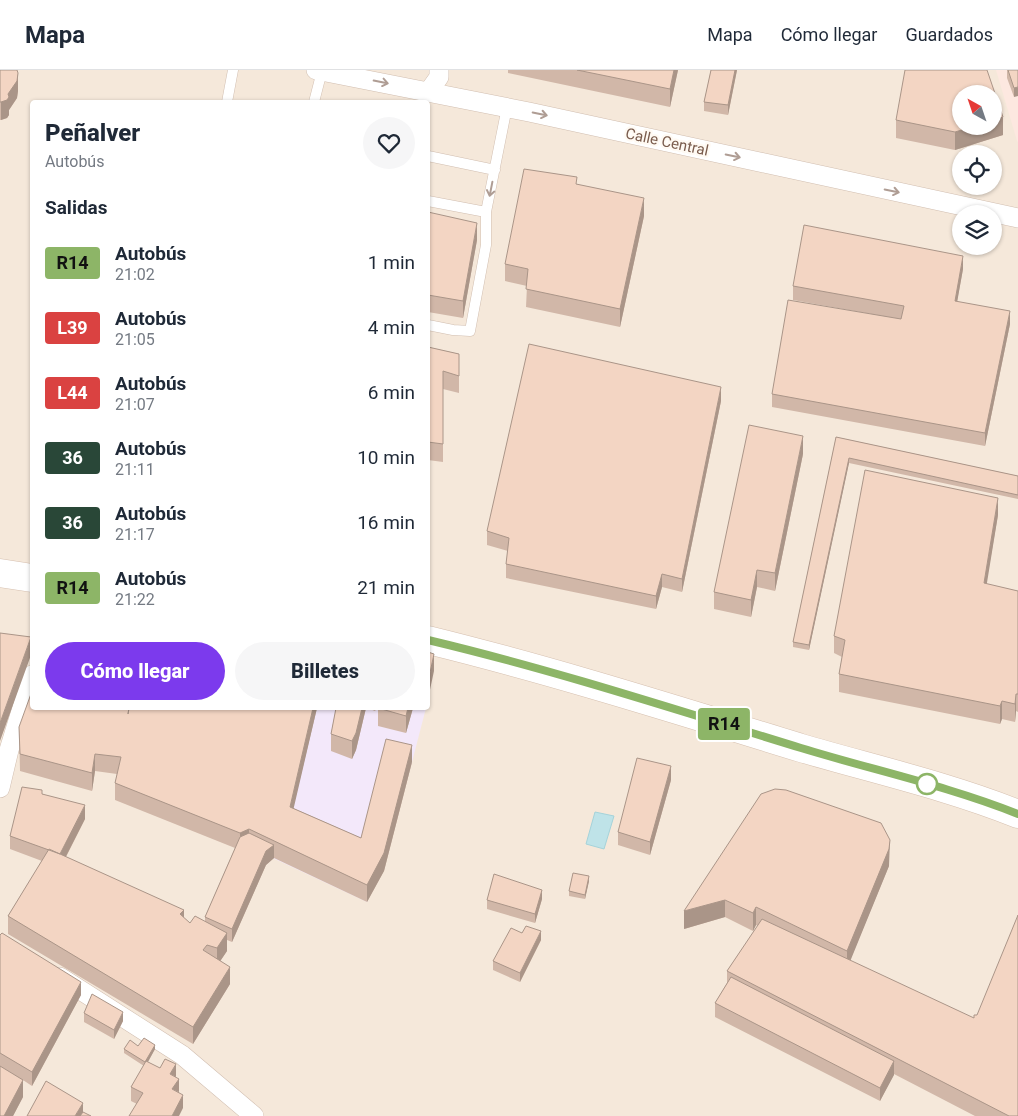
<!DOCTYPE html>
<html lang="es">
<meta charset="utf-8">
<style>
body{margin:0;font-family:Roboto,sans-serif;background:#f6f6f7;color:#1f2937;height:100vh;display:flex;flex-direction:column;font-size:19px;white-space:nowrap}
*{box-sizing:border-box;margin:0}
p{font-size:16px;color:#747a83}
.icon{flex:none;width:28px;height:28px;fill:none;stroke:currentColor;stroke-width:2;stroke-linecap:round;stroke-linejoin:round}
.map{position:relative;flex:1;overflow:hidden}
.drawer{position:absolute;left:30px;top:30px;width:400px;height:610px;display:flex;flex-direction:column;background:#fff;border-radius:5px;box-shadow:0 1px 4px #0004}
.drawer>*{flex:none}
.badge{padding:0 10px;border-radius:4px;font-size:18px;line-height:32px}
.needle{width:32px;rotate:320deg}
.tools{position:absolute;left:952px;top:15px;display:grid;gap:10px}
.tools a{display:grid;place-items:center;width:50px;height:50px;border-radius:50%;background:#fff;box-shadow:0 1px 4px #0004;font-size:25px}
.map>.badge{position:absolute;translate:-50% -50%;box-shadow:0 0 0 2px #fff}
h2{padding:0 15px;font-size:19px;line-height:45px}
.round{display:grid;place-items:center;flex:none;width:52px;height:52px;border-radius:26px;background:#f6f6f7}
.summary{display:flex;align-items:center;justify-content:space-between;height:85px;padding:0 15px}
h1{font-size:24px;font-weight:800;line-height:38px}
.primary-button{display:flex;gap:10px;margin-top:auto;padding:10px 15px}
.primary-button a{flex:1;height:58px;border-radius:30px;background:#7c3aed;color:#fff;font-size:20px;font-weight:800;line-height:58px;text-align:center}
.primary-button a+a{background:#f6f6f7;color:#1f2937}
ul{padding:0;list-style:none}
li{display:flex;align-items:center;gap:15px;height:65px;padding:0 15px}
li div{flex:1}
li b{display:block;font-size:19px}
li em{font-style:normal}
li .badge{min-width:55px;font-weight:700;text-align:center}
header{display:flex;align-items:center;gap:30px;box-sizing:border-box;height:70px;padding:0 25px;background:#fff;border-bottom:1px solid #e0e1e3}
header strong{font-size:24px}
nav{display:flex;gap:28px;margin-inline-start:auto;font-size:18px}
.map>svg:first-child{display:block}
</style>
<header>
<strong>Mapa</strong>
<nav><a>Mapa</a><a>Cómo llegar</a><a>Guardados</a></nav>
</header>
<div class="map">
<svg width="1018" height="1046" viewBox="0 0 1018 1046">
<rect width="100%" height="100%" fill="#fdf6ec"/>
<path fill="#f5e8da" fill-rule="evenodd" d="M0 0H1018V1046H0ZM961 24H994V56H961ZM32 32H428V638H32ZM961 84H994V116H961ZM961 144H994V176H961Z"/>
<path fill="#fde8e0" d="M996 0H1018V72L1017 71Z"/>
<path fill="#f3e8fa" d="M293 638H426L412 692 367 832 249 777Z"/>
<path fill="#bfe3e8" stroke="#a5d3da" d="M595 742 614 746 604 779 586 774Z"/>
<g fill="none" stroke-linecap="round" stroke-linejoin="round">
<defs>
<path id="service" d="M227 32 233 0
M314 32 322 1
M428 86 495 100
M428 131 486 142 507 37
M428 255 453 260 470 261 486 175V142"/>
<path id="minor" d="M316 0 529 42 1018 148
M429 21 439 7V0
M0 718 9 680 32 605
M60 907 182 985 254 1046"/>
<path id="secondary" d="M0 503 32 508
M428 570C554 601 677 640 801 678 873 699 948 716 1018 744"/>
</defs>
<use href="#service" stroke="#d1beb0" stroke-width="11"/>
<use href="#minor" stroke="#d1beb0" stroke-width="20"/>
<use href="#secondary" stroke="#d6c0b0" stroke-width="29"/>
<use href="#service" stroke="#fff" stroke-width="10"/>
<use href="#minor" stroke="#fff" stroke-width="19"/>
<use href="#secondary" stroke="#fff" stroke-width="28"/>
</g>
<path fill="#d1b7a8" d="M0 0 18 21 17 28 9 40V45L7 48 1 50H0Z
M508 0H678L670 37 508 3Z
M711 0H737L728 45 704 41V32Z
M1007 0H1018L1014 27 1007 8Z
M896 50 1003 65 955 80 896 68Z
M577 114 644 146 620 257 526 237 527 216 505 211V194Z
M428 142 477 170 463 248 428 242Z
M963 199 957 231 1010 254 985 376 772 337V324L871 244 793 230V216Z
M428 277 459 284V323L443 319V392L428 390Z
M721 331 682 522 662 517 656 539 506 508V494L508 481 487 475V461Z
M836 367 1018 406V429L849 393 809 580 793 577V572Z
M803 384 775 521 757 517 751 547 714 539V522Z
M998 445 986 514 1018 521V642L1016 641 1015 652 1002 649 1000 654 839 622V604L842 587 834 583V566Z
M317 638 293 738 361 768 412 692 384 801 367 832 274 788 266 795 232 872 227 870V881L220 891 230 914 193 974 8 864V846L42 791 10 779V766L42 724 85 749 66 787 184 848 190 853 205 851V847L235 778 115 730V713L117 704 95 701 92 721 20 701 19 657Z
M336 638H366L356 680 352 689 331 681V664Z
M367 638H377L375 641Z
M378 638H413L406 663 378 656Z
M671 710 650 785 618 775V762Z
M761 724 889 796 850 890 1018 1046H975L894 1004 880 1031 715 947V933L727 913V901L758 856 756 855 753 861 725 847 684 859Z
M589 811 585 829 569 826V821Z
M542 829 535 853 487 839V830Z
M522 863 541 870 520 912 493 900V891Z
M0 865 81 925 32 1016 23 1010V1027L13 1046H0Z
M84 943 123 951 114 969 84 952Z
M138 976 155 979 148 992 176 1007 179 1022 183 1038 137 1034 131 1031V1017L144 996 124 983V979Z"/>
<path fill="#aa9588" d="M674 0H678L670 37V19Z
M735 0H737L728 45V35Z
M18 3V21L17 28 9 40V45L7 48 1 50V32L8 24Z
M1018 17V26L1014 27V18Z
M1003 47V65L955 80V62L975 56H994V50Z
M644 128V146L620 257V239Z
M477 153V170L463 248V231Z
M963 186V199L955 244V231Z
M1010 241V254L985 376V363Z
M721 317V331L682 522V509Z
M803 366V384L775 521V503Z
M849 388V393L809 580V575Z
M998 428V445L984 531V513Z
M757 500V517L751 547V530Z
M662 504V517L656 539V526Z
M31 567V585L0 671V653Z
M434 584V601L428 629V612Z
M1016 624V641L1015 652V634Z
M1002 631V649L1000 654V636Z
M313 638H317L290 754V737Z
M362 638H366L356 680 352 689V671Z
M408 638H413L406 663V646Z
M412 675V692L384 801 367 832V815Z
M95 684V701L92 721V703Z
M671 696V710L650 785V772Z
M85 735V749L60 798V784Z
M249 759V777L240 780V763Z
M890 770 889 796 847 899V881Z
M274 775V788L266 795 232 872V859L266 781Z
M589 806V811L585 829V825Z
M542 820V829L535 853V844Z
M725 830V847L684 859V841Z
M756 837V855L753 861V843Z
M184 840V858L180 844Z
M541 861V870L520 912V903Z
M227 863V881L217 896V878Z
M230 897V914L193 974V957Z
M81 912V925L32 1016V1002Z
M123 942V951L114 969V960Z
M155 975V979L145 997V992Z
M894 991V1005L880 1031V1018Z
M176 994V1007L170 1004Z
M179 1009V1022L172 1019Z
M23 1010V1027L13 1046H4Z
M183 1025V1038L179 1046H172Z
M83 1033V1046H75Z"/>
<path fill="#f3d5c3" stroke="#aa9588" d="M0 0H17L18 3 17 11 8 24 9 27 7 30 1 32H0Z
M577 0H674L670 19Z
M711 0H735L728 35 704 32Z
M905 0H987L1003 47 994 50V24H961V56H975L955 62 896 50Z
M1008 0H1018V17L1014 18Z
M524 99 577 107 576 114 644 128 620 239 526 219 528 199 505 194Z
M428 142 477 153 463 231 428 225Z
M804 155 963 186 955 231 1010 241 985 363 772 324 788 230 901 249 904 236 793 216Z
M529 274 721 317 682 509 662 504 656 526 506 494 509 468 487 461Z
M428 277 459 284V306L443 301V374L428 372Z
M749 355 803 366 775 503 757 500 751 530 714 522Z
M836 367 1018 406V425L849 388 809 575 793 572Z
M865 400 998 428 984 513 1018 521V624H1016L1015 634 1002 631 1000 636 839 604 845 570 834 566Z
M0 563 31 567 0 653Z
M428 582 434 584 428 612Z
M32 621V638H129L128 644 129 638H313L290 737 361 768 386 669 412 675 384 783 367 815 249 759 240 763 115 713 121 687 95 684 92 703 20 684 19 657Z
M336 638H362L356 663 352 671 331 664Z
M378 638H408L406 646Z
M637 688 671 696 650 772 618 762Z
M22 717 42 720V724L85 735 60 784 10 766Z
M775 719 786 720 881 753 890 770 889 779 847 881 756 837 753 843 725 830 684 841 761 724Z
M249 763 274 775 266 781 232 859 205 847 240 767Z
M49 779 184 840 180 844 190 853 195 846 227 863 217 878 207 875 203 880 230 897 193 957 8 846Z
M573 803 589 806 585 825 569 821Z
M494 804 542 820 535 844 487 830Z
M1018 845V1046H1009L727 901 762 849 974 948V945H977Z
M526 856 541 861 520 903 493 891 511 858 522 863Z
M2 863 81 912 32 1002 0 983V865Z
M731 907 894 991 880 1018 715 933Z
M92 924 123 942 114 960 84 943Z
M144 968 155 975 145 992 124 979 130 970 138 976Z
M165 989 176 994 170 1004 179 1009 172 1019 183 1025 172 1046H129L143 1023 131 1017 146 991 160 998Z
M0 996 23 1010 4 1046H0Z
M46 1011 83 1033 75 1046H27Z
M83 1042 91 1046H80Z"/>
<defs><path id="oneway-shaft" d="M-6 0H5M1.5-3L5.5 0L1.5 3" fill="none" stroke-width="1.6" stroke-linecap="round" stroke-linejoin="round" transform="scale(1.25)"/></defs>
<g stroke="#af9d94">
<use href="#oneway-shaft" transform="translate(381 12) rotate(11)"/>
<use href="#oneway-shaft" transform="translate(540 44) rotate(12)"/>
<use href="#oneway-shaft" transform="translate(733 86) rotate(12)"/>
<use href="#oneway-shaft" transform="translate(491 119) rotate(101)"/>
<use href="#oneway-shaft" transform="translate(892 121) rotate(12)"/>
</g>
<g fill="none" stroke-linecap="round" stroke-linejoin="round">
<defs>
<path id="line" d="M428 570C554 600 677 640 801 678 873 700 948 716 1018 744"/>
</defs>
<use href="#line" stroke="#fff" stroke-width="11"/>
<use href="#line" stroke="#8db567" stroke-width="8"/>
</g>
<circle fill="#fff" stroke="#8db567" stroke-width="2.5" cx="927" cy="714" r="10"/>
<g text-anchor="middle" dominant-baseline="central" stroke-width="4.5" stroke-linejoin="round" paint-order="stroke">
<g font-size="15" fill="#7a5c4d" stroke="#fffaf3">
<text transform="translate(667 72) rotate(12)">Calle Central</text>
</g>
</g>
</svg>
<div class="tools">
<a><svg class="needle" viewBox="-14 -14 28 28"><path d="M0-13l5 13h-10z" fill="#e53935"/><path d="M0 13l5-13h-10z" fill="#747a83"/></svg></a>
<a><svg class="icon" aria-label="locate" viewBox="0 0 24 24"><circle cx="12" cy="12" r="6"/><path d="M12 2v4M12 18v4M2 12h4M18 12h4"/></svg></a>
<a><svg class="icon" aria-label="layers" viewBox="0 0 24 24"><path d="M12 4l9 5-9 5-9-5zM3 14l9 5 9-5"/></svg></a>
</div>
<b class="badge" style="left:724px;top:654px;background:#8db567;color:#111">R14</b>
<section class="drawer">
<div class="summary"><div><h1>Peñalver</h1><p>Autobús</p></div><a class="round"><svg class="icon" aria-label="heart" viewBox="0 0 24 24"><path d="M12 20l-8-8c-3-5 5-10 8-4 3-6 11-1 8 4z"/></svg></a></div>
<h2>Salidas</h2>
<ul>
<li><span class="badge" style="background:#8db567;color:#111">R14</span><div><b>Autobús</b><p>21:02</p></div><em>1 min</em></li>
<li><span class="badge" style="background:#da4241;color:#fff">L39</span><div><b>Autobús</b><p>21:05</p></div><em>4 min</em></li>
<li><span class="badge" style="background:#da4241;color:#fff">L44</span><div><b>Autobús</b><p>21:07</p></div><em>6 min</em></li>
<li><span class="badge" style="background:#294738;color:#fff">36</span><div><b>Autobús</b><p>21:11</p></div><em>10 min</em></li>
<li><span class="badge" style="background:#294737;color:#fff">36</span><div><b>Autobús</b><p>21:17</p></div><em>16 min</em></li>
<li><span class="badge" style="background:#8db567;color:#111">R14</span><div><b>Autobús</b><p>21:22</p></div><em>21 min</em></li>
</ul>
<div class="primary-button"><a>Cómo llegar</a><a>Billetes</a></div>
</section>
</div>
